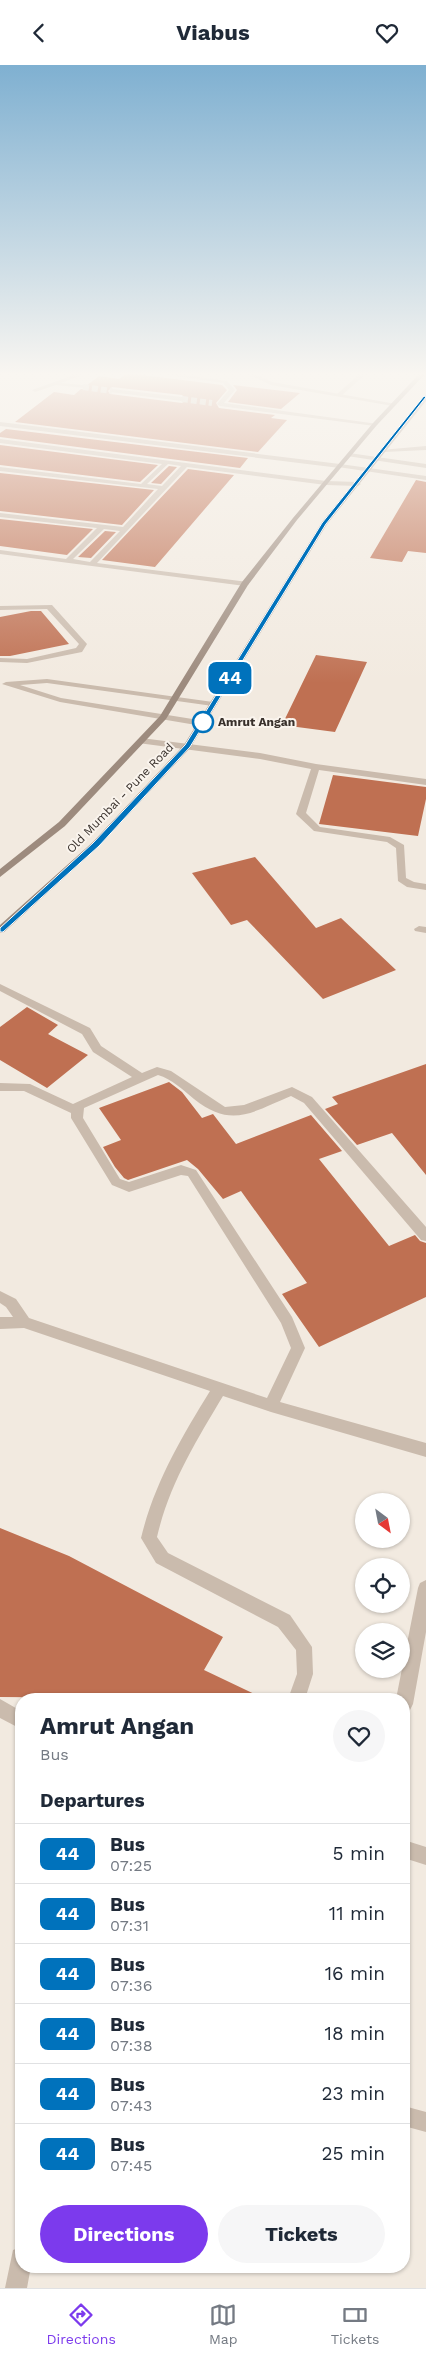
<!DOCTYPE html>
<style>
body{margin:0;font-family:"Work Sans",sans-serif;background:#f6f6f7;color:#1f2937;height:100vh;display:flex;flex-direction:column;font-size:19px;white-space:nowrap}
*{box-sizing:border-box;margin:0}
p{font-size:16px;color:#747a83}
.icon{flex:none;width:28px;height:28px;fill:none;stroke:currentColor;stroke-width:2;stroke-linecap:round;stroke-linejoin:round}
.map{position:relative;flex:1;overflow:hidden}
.side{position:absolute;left:15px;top:1628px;width:395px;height:580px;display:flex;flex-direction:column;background:#fff;border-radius:20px;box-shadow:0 1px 4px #0004}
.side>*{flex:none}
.badge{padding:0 10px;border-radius:8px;font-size:18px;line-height:32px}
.needle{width:32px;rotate:148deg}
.fabs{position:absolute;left:355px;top:1428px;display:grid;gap:10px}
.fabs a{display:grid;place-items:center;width:55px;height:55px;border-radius:50%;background:#fff;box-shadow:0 1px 4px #0004;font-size:25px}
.map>.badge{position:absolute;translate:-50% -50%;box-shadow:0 0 0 2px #fff}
h2{padding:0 25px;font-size:19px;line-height:45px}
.round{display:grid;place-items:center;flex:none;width:52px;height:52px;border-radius:26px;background:#f6f6f7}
.summary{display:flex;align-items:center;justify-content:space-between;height:85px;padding:0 25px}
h1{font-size:24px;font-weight:700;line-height:38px}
.button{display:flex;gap:10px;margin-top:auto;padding:10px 25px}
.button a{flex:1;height:58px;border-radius:30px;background:#7c3aed;color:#fff;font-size:20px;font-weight:700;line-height:58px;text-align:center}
.button a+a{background:#f6f6f7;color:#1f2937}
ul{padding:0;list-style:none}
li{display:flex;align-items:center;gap:15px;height:60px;padding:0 25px;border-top:1px solid #e0e1e3}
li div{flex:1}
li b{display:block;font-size:19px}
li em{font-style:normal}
li .badge{min-width:55px;font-weight:700;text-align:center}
header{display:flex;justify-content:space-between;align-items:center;height:65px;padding:0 25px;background:#fff;font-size:22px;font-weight:700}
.tab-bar{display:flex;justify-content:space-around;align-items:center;height:70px;border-top:1px solid #e0e1e3;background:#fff;font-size:14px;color:#747a83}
.tab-bar a{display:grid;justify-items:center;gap:2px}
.tab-bar .selected{color:#7c3aed}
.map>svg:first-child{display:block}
</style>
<header><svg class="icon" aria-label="back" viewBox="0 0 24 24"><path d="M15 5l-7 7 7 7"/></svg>Viabus<svg class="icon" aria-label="heart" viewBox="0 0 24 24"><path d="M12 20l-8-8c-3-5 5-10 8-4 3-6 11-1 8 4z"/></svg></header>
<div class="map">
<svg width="426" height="2223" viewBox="0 0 426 2223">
<rect width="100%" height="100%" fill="#f2eae0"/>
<path fill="#bf7052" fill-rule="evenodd" d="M127 308 222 320 227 325 216 338 219 343 275 350 271 353 287 355 258 387 15 357 54 327 74 330 81 324H86V321L99 311 119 314ZM112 322 182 330 187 335 182 338 110 329 108 326Z
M233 320 300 328 281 344 228 337 237 325Z
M6 364 248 393 240 403 0 372V368Z
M0 380 158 400 140 417 0 400Z
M169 401 177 402 161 419 151 418Z
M188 404 234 410 155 502 102 495Z
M0 408 154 425 122 460 0 446Z
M416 415 426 417V488L408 486 402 497 370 493Z
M0 454 93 464 67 490 0 481Z
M105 466 116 467 91 493 78 492Z
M31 546H41L69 579 10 591H0V552Z
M316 590 367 597 335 667 282 660Z
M333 710 426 722V734L418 771 319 759Z
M255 792 316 863 341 853 396 905 323 934 247 855 231 860 192 808Z
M27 942 58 960 48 969 88 990 47 1023 0 995V962Z
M426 999V1110L392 1068 357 1080 325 1044 338 1039 332 1032Z
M169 1017 182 1027 202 1053 213 1049 236 1079 311 1050 342 1086 319 1094 389 1181 415 1170 420 1176 426 1178V1232L319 1282 282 1229 307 1218 241 1126 223 1134 198 1104 187 1095 128 1115 124 1113 115 1102 103 1082 121 1075 99 1043Z
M0 1463 69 1491 223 1572 204 1605 265 1634 0 1632Z"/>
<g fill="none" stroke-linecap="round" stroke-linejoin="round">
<path stroke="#cdc5bc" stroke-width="6" stroke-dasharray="6 3" stroke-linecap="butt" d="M83 322 112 326
M182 334 212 338"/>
<path fill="#cabbad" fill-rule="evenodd" d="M362 307H368L341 331H337V329Z
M0 357 340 399 343 401 340 403 0 361Z"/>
<path fill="#cabbad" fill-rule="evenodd" d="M82 307H90L61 318 83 320 85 323 56 320 35 327 32 325Z
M150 307H163L227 316 235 325 224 338 378 359 375 361 220 341 217 339 229 325 223 318Z
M243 307H250L272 317 396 339 393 341 271 320Z
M112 324 182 332 185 334 182 336 110 327Z
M0 374 326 416 358 417 361 419 358 421 326 420 187 402 97 498 248 517 249 519 245 521 0 489V485L66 494 97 463 0 452V448L123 462 158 424 0 406V402L141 419 162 399 0 378ZM168 399 181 401 162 421 147 419ZM104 464 120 466 90 497 73 494Z
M426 381V385L384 387 381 385Z
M349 388 426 399V403L347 391Z
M340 399 426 411V415L338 402Z
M52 540 87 579 82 587 27 598 0 597V593L27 594 76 583 79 579 47 544 0 545V541Z
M47 614 213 637 217 639 213 641 47 618 20 620 61 633 205 656 206 658 202 661 60 637 2 619 6 617Z
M141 673 260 688 316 699 426 714V720L319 705 306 748 320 762 390 772 404 780 406 813 414 817 426 819V825L407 822 398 816 396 783 387 777 314 766 298 751 296 749 311 704 260 694 138 678 137 676Z
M419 861 426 862V868L415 866 414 864Z
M0 919 90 963 101 981 142 1008 157 1002 171 1006 225 1042 244 1040 292 1022 312 1032 426 1162V1176L421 1175 304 1038 291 1031C252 1047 232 1064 194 1034 183 1025 172 1014 158 1010L84 1043 83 1053 120 1114 129 1117 181 1100 196 1105 292 1252 305 1283 280 1337 426 1378V1392L271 1347 223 1331C196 1376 169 1420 157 1472L168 1488 290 1550 312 1582 313 1609 305 1634H288L297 1609 296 1585 278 1562 156 1498 141 1473C154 1419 181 1373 210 1326L24 1263 0 1264V1252H13L6 1242 0 1238V1226L16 1234 29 1253 267 1333 291 1283 281 1258 188 1111 181 1110 129 1127 112 1120 71 1053V1048L24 1026H0V1018L30 1019 73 1039 132 1012 93 987 82 969 0 926Z
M426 1515V1567L413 1639 410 1645 404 1648V1634H396L418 1523 420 1518Z
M0 1634 21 1646V1664L0 1653Z
M404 1775 426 1782V1800L404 1793Z
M404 2041 426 2047V2067L404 2061Z
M21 2182V2201H31L27 2223H5L13 2185Z"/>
<path fill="#9d8b7e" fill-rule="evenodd" d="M421 307 426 308 377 360 297 455 248 520 166 654 65 761 0 812V804L59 757 160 651 242 517 293 453 373 358Z
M426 330V336L327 459 190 683 99 781 4 867 0 868V860L93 777 184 680 322 457Z"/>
</g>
<linearGradient id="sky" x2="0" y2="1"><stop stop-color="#7fb0d1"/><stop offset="0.5" stop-color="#f9f6f1"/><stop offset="1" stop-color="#f9f6f1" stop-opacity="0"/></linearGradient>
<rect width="426" height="618" fill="url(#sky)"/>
<path fill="#0072bc" stroke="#fff" d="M424 331 426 332 326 459 190 682 99 781 3 867H0V863L93 778 185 680 322 458Z"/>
<circle fill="#fff" stroke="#0072bc" stroke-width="2.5" cx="203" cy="657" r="10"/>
<g text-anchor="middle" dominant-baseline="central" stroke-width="4" stroke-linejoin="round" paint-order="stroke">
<g font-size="12" font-weight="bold" fill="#38302b" stroke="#faf4ed" text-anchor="start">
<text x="218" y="657">Amrut Angan</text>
</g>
<g font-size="12" fill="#38302b" stroke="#faf4ed">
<text transform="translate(120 733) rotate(-46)">Old Mumbai - Pune Road</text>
</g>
</g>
</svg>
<div class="fabs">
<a><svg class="needle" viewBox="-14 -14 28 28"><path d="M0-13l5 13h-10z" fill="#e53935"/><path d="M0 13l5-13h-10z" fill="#747a83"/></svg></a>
<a><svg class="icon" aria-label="locate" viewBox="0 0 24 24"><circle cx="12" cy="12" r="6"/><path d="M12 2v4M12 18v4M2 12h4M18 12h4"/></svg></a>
<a><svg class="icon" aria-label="layers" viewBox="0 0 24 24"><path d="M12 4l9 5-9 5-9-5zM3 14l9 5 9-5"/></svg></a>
</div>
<b class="badge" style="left:230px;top:613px;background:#0072bc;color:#fff">44</b>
<section class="side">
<div class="summary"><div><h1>Amrut Angan</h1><p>Bus</p></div><a class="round"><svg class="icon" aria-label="heart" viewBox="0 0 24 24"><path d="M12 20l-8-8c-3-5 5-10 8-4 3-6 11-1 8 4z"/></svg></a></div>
<h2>Departures</h2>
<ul>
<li><span class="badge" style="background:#0072bc;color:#fff">44</span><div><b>Bus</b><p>07:25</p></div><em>5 min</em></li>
<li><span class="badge" style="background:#0072bc;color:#fff">44</span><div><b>Bus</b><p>07:31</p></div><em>11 min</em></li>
<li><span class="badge" style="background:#0072bc;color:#fff">44</span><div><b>Bus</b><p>07:36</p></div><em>16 min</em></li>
<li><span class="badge" style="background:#0072bc;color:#fff">44</span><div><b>Bus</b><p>07:38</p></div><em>18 min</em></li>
<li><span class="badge" style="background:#0072bc;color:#fff">44</span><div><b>Bus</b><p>07:43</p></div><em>23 min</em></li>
<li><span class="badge" style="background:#0072bc;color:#fff">44</span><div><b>Bus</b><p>07:45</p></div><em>25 min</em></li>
</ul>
<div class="button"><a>Directions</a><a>Tickets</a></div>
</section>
</div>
<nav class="tab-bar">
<a class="selected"><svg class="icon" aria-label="directions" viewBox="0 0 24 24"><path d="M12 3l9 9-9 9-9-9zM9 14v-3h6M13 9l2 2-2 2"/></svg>Directions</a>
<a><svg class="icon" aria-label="map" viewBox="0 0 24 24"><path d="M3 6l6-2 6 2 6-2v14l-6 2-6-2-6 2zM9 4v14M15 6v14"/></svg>Map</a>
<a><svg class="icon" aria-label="tickets" viewBox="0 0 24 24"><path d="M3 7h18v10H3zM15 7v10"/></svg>Tickets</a>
</nav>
